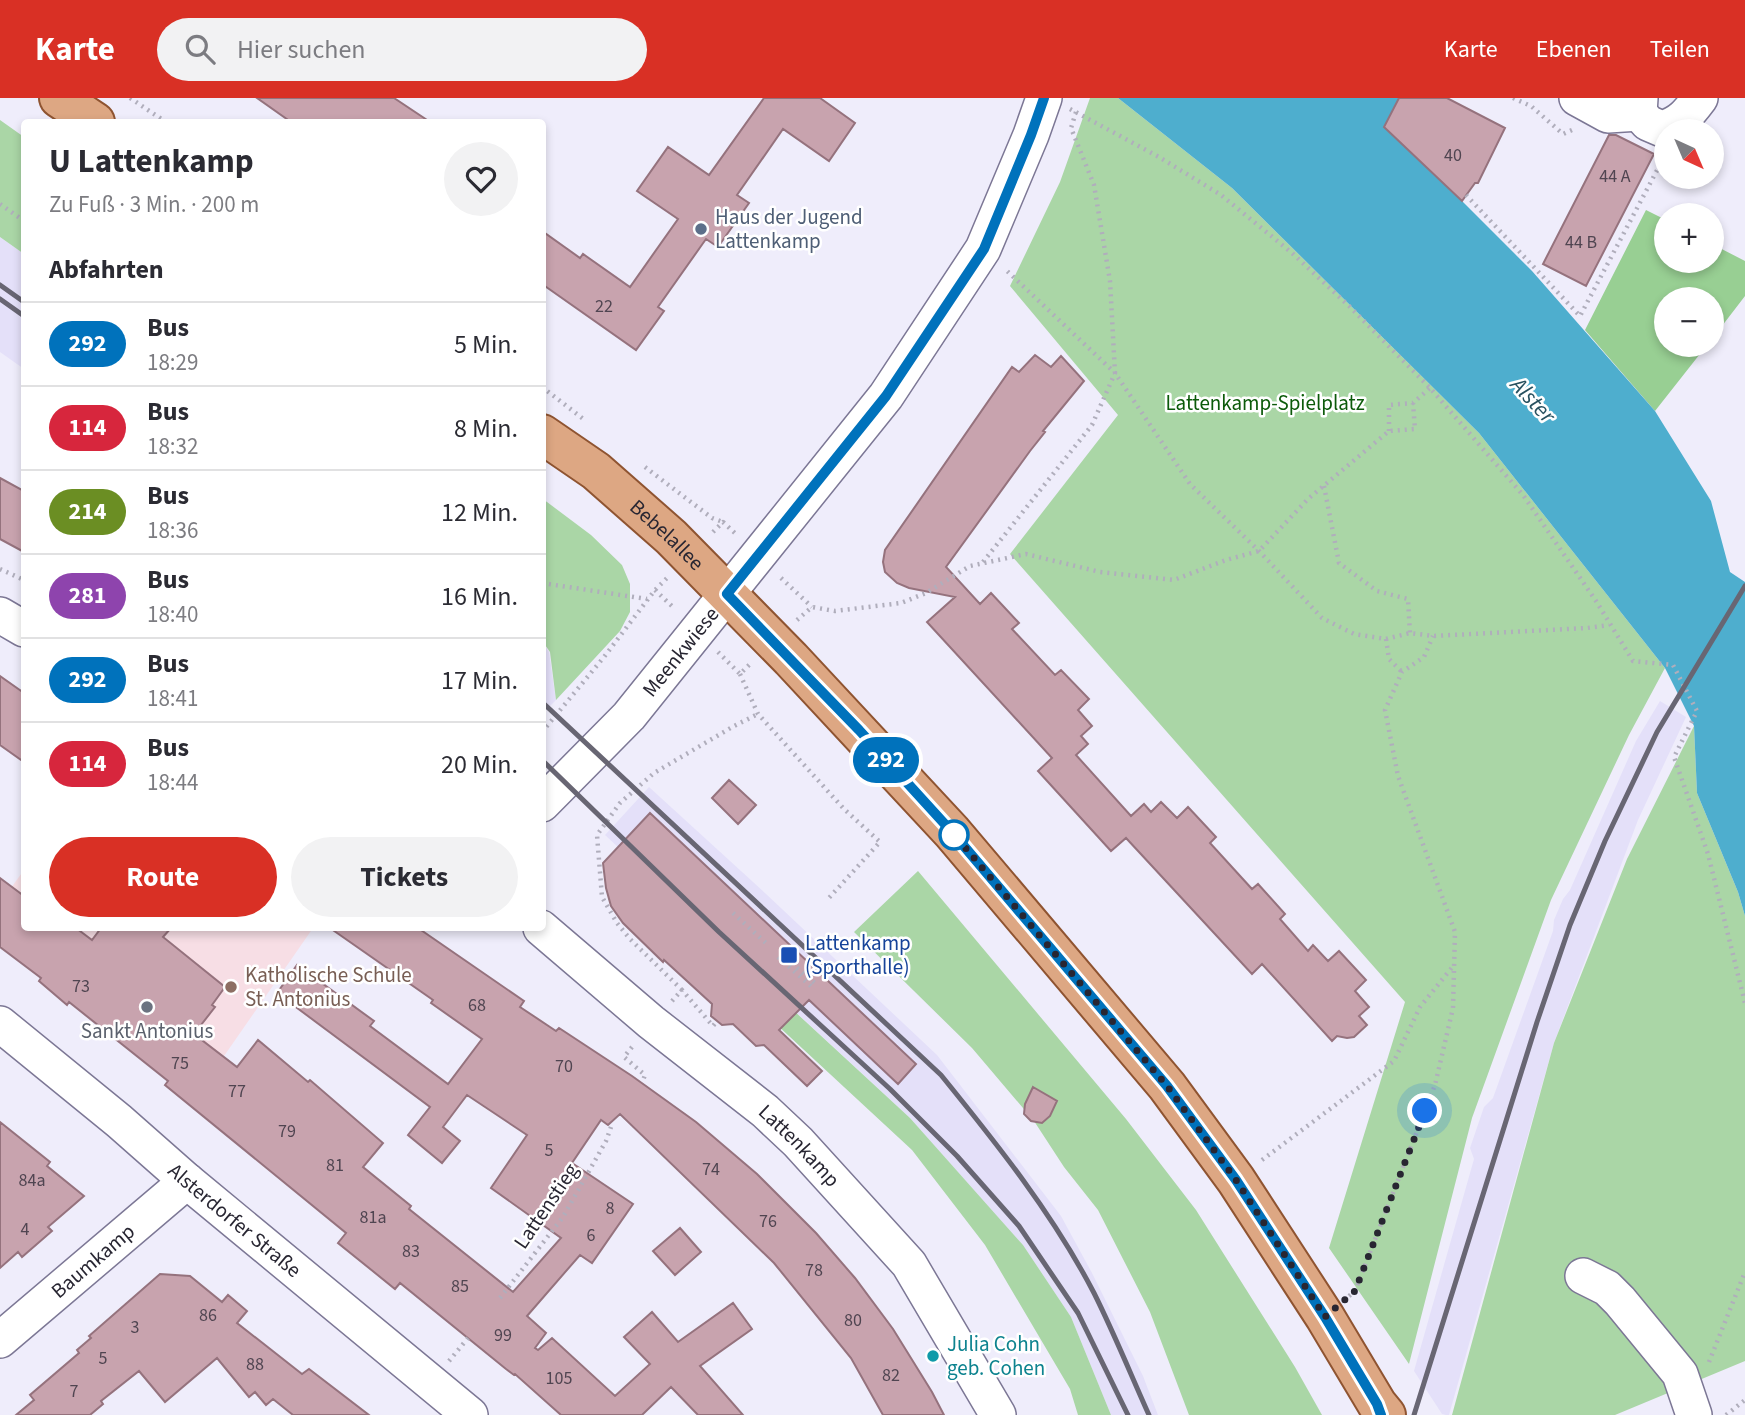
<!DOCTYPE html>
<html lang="de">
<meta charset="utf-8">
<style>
body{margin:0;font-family:"Source Sans 3",sans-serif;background:#f2f2f3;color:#2b2b33;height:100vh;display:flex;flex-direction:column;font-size:26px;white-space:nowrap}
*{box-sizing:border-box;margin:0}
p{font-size:23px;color:#7c7c81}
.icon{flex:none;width:38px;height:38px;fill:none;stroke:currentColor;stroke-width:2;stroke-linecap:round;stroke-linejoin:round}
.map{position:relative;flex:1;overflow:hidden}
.drawer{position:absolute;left:21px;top:21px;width:525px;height:812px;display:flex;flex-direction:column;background:#fff;border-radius:7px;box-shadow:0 4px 10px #0003}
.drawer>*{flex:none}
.badge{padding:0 14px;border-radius:23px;font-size:24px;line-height:46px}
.needle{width:46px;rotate:136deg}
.buttons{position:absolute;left:1654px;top:21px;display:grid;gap:14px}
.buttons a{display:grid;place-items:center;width:70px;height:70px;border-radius:50%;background:#fff;box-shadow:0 4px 10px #0003;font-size:35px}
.you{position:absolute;width:35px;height:35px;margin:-18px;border:5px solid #fff;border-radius:50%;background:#1a73e8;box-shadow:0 0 0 10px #1a73e833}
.map>.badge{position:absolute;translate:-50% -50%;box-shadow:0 0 0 4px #fff}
h2{padding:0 28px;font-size:26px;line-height:63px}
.round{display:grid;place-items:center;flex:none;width:74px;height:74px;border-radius:37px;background:#f2f2f3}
.head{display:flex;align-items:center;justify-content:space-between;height:119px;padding:0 28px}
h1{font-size:33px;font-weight:700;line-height:52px}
.action{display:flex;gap:14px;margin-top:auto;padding:14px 28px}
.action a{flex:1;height:80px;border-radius:42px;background:#d93025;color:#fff;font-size:28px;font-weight:700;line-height:80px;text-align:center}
.action a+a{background:#f2f2f3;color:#2b2b33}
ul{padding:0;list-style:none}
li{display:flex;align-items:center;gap:21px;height:84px;padding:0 28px;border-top:2px solid #e1e1e2}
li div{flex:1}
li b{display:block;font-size:26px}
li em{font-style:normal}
li .badge{min-width:77px;font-weight:700;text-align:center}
header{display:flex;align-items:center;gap:42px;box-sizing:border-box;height:98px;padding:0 35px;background:#d93025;color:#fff}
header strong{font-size:33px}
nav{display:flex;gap:38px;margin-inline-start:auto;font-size:24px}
.search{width:490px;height:63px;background:#f2f2f3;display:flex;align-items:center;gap:18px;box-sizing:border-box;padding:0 24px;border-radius:38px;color:#7c7c81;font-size:26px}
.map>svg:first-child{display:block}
</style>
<header>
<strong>Karte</strong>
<div class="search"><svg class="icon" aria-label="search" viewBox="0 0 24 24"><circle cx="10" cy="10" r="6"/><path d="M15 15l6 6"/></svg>Hier suchen</div>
<nav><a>Karte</a><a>Ebenen</a><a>Teilen</a></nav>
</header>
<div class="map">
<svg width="1745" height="1317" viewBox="0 0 1745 1317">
<rect width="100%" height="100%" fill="#efedfb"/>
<path fill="#e4e0f9" d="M0 139 24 156V271L0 254Z
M542 544 549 554 556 602 543 615Z
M1660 603 1686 619 1638 722 1554 945 1449 1317H1446L1442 1316 1414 1273 1474 1061 1470 1050 1484 1009 1493 1000 1553 833 1554 822 1563 801 1570 792 1636 643Z
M649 689 765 795 937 957 1061 1118 1092 1175 1143 1278 1158 1317H1111L1071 1219 1023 1147 910 1020 605 737Z"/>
<path fill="#f7dee5" d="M24 772V830H313L190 1007 165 987 169 982 71 903 67 907 39 883 41 880 0 849V805Z"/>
<path fill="#aad6a6" d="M1090 0H1118L1232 90 1479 335 1665 570 1629 637 1551 802 1472 1020 1409 1266 1329 1150 1405 904 1010 456 1118 317 1010 188 1060 84Z
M0 22 24 39V156L0 139Z
M543 401 591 437 622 467 630 486V514L620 533 556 602 550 554 543 544Z
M1694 628 1697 695 1738 794 1745 818V1263L1615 1317H1452L1554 945 1627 761Z
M918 773 1126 1021 1196 1112 1295 1269 1322 1317H1189L1150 1214 1098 1112 1064 1069 1034 1023 972 950 854 834Z
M792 911 910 1020 1023 1147 1071 1219 1111 1317H1078L1070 1291 985 1147 912 1052 776 926Z"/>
<path fill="#98cf93" d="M1646 112 1666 122V163H1712V146L1745 163V198L1712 241V201H1666V247H1707L1655 313 1585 232Z"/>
<path fill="#4eaece" d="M1118 0H1399L1384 29 1462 103 1532 173 1655 313 1711 403 1730 474 1745 484V818L1738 794 1697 695 1694 628 1665 570 1479 335 1232 90Z"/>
<path fill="#c8a3ae" stroke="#95727d" stroke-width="2" d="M257 0H394L430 24H291Z
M764 0H820L855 25 829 63 783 31 737 97 749 105 718 149 706 141 658 209 664 213 636 252 542 186V133L580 160 583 156 630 189 678 121 637 93 668 49 709 77Z
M1399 0H1447L1505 30 1478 85H1475L1462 103 1384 29Z
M1609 37H1616L1654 56 1586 188 1543 166Z
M1035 257 1051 269 1061 258 1084 283 1043 333 1045 334 1030 353 946 469 980 506 991 495 1019 525 1012 531 1055 577 1061 572 1089 601 1078 612 1092 628 1081 638 1088 646 1076 657 1131 718 1144 706 1151 714 1161 704 1177 720 1188 709 1216 739 1210 745 1252 791 1258 786 1285 816 1280 821 1308 853 1313 847 1328 863 1339 853 1366 882 1355 893 1369 909 1359 918 1367 927 1354 939 1347 940 1337 938 1332 943 1262 866 1252 876 1126 740 1111 753 1038 673 1052 660 927 524 955 499 909 490 897 485 885 474 883 464 885 452 1012 269 1019 274Z
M0 380 24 393V454L0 441Z
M0 578 24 595V664L0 647Z
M729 682 756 707 738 726 712 700Z
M650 715 916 966 898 986 809 902 779 932 822 973 807 988 764 947 756 948 733 926 722 927 711 918 712 906 664 862 663 864 623 825 611 808 606 790 603 765Z
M0 780 24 798V830H76L92 842 101 830H171L163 839 225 889 212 907 215 909 194 936 237 969 258 942 308 984 310 982 383 1045 363 1069 411 1108 409 1111 513 1194 561 1140 491 1090 527 1037 467 997 443 1029 460 1043 442 1065 408 1037 430 1009 277 895 297 867 374 923 370 928 448 986 482 941 431 905 433 902 330 830H418L524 903 520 909 556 933 559 930 632 978 696 1024 757 1076 816 1135 855 1180 893 1231 932 1294 944 1317H883L851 1260 774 1165 620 1016 608 1027 601 1022 572 1065 633 1106 592 1165 580 1157 527 1218 546 1235 535 1250 538 1252 552 1240 615 1298 650 1266 624 1239 652 1214 678 1244 733 1205 752 1231 700 1268 743 1317H698L671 1289 642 1317H561L515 1276 514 1277 506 1271 400 1185 395 1191 338 1145 346 1135 165 987 168 983 69 904 67 907 39 883 41 880 0 849Z
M1033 989 1057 1003 1050 1018 1042 1025 1031 1023 1024 1016 1025 1006Z
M0 1024 50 1064 47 1068 84 1098 48 1129 52 1133 22 1159 18 1154 0 1170Z
M680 1130 701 1154 675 1177 653 1153Z
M160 1176 190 1178 222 1204 228 1197 247 1213 237 1225 302 1276 309 1271 369 1317H293L273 1301 266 1307 255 1294 249 1299 217 1260 165 1304 139 1273 101 1303 103 1306 90 1317H16L34 1302 30 1297 79 1255 77 1252 91 1240 89 1238Z"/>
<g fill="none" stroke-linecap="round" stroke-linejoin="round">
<defs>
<g id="minor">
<path d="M1577 0 1608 17 1639 15"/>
<path d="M1640 0 1639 15 1648 25 1662 31C1681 25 1688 16 1700 0"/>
<path d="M0 517 24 531"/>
<path id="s1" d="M542 706 629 618 886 298 983 151 1031 37 1044 0"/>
<path id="s2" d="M541 830 651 924 765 1013 798 1044 909 1166 998 1317"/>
<path id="s3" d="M0 926 119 1023 187 1083 470 1317"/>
<path d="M1583 1178 1607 1190 1620 1203 1680 1276 1694 1317"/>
<path id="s4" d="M0 1242 187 1083"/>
</g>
<g id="major">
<path d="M59 0 95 24"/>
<path id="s5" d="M542 336 596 373 671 439 791 561 952 734 1167 988 1236 1082 1325 1219 1377 1306 1386 1317"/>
</g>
</defs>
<use href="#minor" stroke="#7c7795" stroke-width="38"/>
<use href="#major" stroke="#8f5431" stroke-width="42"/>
<path stroke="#b0aebc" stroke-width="4.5" stroke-dasharray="2 5" stroke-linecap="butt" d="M130 0 166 24
M1513 0 1531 8 1563 36 1572 32
M1070 11 1159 59 1221 97 1292 155 1349 208 1430 290 1523 397 1596 503 1633 563 1673 567 1697 613 1674 659 1708 756 1745 905
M1076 14 1071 30 1094 87 1110 183 1115 275 1190 386 1259 453 1322 520 1354 536 1386 541 1410 535 1433 538 1587 530 1609 527
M1466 97 1580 218 1663 61
M0 106 24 123
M542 289 586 323
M1389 333V307L1413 305 1430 290
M645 369 712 420 723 424
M1324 388 1339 465 1377 493 1408 501 1410 535
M713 434 723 424 737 437
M983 464 1092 327 1115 275 1005 171
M0 471 24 482
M781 480 812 509
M542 485 647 501
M655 492 675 511
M797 522 812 509 835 513 901 505 926 495 970 468 1026 456 1100 474 1174 482 1226 462 1259 453 1308 401 1389 333 1415 331 1413 305
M1386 541 1389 561 1402 574
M718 554 740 576 750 566
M740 576 758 616 844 711 880 744 828 801
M542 634 604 559 655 492 667 480
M733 815 767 846
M781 856 816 886
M778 859 813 890
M682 892 630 841 617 825 602 799 597 737 620 705 654 675 734 628 758 616
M672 903 682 892 713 928 717 923
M632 949 624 959 645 977 642 985
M1262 1062 1394 963 1420 909 1454 867
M1349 1198 1355 1193 1435 987 1453 910 1455 834 1398 678 1385 612 1402 574 1424 559 1433 538
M500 1200 563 1119 606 1043 611 1029
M449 1263 468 1240
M1709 1264 1745 1174
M1726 1317 1745 1302"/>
<use href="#minor" stroke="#fff" stroke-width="35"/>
<use href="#major" stroke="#dda783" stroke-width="38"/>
<path stroke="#686673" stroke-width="5" d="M0 187 24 204
M0 201 24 218
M542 604 941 977C997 1046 1053 1116 1094 1195 1114 1235 1131 1277 1149 1317
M542 662 719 834 890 991 957 1058 1019 1128 1078 1215 1128 1317
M1414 1317 1537 924 1570 827 1605 743 1657 634 1745 488"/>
</g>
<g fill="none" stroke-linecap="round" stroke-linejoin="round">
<defs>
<path id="line" d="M1044 0 1031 37 984 151 886 298 727 496 859 632 952 734 1167 988 1236 1082 1325 1219 1377 1306 1381 1317"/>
</defs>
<use href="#line" stroke="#fff" stroke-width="16"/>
<use href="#line" stroke="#0072bc" stroke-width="10"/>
<path stroke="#282632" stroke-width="7" stroke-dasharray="0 12.6" d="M954 737 952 734 1167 988 1236 1082 1325 1219 1355 1193 1425 1013"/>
</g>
<circle fill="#5c6f8a" stroke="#fff" stroke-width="2.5" cx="701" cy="131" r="7"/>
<circle fill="#fff" stroke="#0072bc" stroke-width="3.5" cx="954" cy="737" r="14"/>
<rect fill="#1a4fb4" stroke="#fff" stroke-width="2.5" x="780" y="848" width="18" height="18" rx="3.5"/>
<circle fill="#8d6e63" stroke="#fff" stroke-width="2.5" cx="231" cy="889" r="7"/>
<circle fill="#6b7280" stroke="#fff" stroke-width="2.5" cx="147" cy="909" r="7"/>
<circle fill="#0f9aa8" stroke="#fff" stroke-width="2.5" cx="933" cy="1258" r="7"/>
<g text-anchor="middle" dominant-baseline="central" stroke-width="5" stroke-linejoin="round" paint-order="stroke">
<g font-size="18" fill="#504551">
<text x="1453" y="57">40</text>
<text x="1615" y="78">44 A</text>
<text x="1581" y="144">44 B</text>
<text x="604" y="208">22</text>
<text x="81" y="888">73</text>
<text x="477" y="907">68</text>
<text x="180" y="965">75</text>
<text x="564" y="968">70</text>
<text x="237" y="993">77</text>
<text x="287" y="1033">79</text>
<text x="549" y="1052">5</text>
<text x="335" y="1067">81</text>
<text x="711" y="1071">74</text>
<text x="32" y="1082">84a</text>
<text x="610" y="1110">8</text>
<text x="373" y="1119">81a</text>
<text x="768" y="1123">76</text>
<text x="25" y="1131">4</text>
<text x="591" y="1137">6</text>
<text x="411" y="1153">83</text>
<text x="814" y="1172">78</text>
<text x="460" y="1188">85</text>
<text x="208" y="1217">86</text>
<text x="853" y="1222">80</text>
<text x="135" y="1229">3</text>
<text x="503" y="1237">99</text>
<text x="103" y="1260">5</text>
<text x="255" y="1266">88</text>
<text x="891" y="1277">82</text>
<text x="559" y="1280">105</text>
<text x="74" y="1293">7</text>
</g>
<g font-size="21" fill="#4e5e75" stroke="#fff" text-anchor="start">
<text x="715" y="119">Haus der Jugend<tspan x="715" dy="24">Lattenkamp</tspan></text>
</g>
<g font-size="21" fill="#0c5a0a" stroke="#fff">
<text x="1265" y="305">Lattenkamp-Spielplatz</text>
</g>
<g font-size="21" fill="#282632" stroke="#fff">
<text stroke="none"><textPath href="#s5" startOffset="161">Bebelallee</textPath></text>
<text stroke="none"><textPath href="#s1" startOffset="206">Meenkwiese</textPath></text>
<text stroke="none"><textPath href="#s2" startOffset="338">Lattenkamp</textPath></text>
<text transform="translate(546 1108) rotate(-56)">Lattenstieg</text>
<text stroke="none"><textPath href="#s3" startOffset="306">Alsterdorfer Straße</textPath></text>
<text stroke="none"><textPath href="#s4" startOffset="122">Baumkamp</textPath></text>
</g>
<g font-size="21" fill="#164399" stroke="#fff" text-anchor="start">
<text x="805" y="845">Lattenkamp<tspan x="805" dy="24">(Sporthalle)</tspan></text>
</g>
<g font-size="21" fill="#785e54" stroke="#fff" text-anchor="start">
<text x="245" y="877">Katholische Schule<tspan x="245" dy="24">St. Antonius</tspan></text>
</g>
<g font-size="21" fill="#5b616d" stroke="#fff">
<text x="147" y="933">Sankt Antonius</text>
</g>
<g font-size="21" fill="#0d838f" stroke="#fff" text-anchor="start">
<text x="947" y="1246">Julia Cohn<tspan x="947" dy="24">geb. Cohen</tspan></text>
</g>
<g font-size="23" font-style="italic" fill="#275160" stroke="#fff">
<text transform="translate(1533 302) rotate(47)">Alster</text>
</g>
</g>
</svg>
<div class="buttons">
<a><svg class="needle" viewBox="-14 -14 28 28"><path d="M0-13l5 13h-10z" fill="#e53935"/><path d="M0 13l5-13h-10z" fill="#7c7c81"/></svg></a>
<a>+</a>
<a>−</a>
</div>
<div class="you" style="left:1425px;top:1013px"></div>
<b class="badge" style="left:886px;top:662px;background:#0072bc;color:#fff">292</b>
<section class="drawer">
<div class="head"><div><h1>U Lattenkamp</h1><p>Zu Fuß · 3 Min. · 200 m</p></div><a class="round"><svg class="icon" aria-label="heart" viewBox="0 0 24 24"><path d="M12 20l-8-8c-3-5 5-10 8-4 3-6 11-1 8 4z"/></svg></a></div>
<h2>Abfahrten</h2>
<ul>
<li><span class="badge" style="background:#0072bc;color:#fff">292</span><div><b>Bus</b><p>18:29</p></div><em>5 Min.</em></li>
<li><span class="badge" style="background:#d7263d;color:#fff">114</span><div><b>Bus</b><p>18:32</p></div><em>8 Min.</em></li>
<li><span class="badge" style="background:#6b8e23;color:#fff">214</span><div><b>Bus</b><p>18:36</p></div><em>12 Min.</em></li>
<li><span class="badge" style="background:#8e44ad;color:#fff">281</span><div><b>Bus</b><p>18:40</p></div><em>16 Min.</em></li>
<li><span class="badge" style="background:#0072bc;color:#fff">292</span><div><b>Bus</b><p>18:41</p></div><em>17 Min.</em></li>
<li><span class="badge" style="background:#d7263d;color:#fff">114</span><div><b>Bus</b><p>18:44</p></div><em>20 Min.</em></li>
</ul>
<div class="action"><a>Route</a><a>Tickets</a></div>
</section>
</div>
